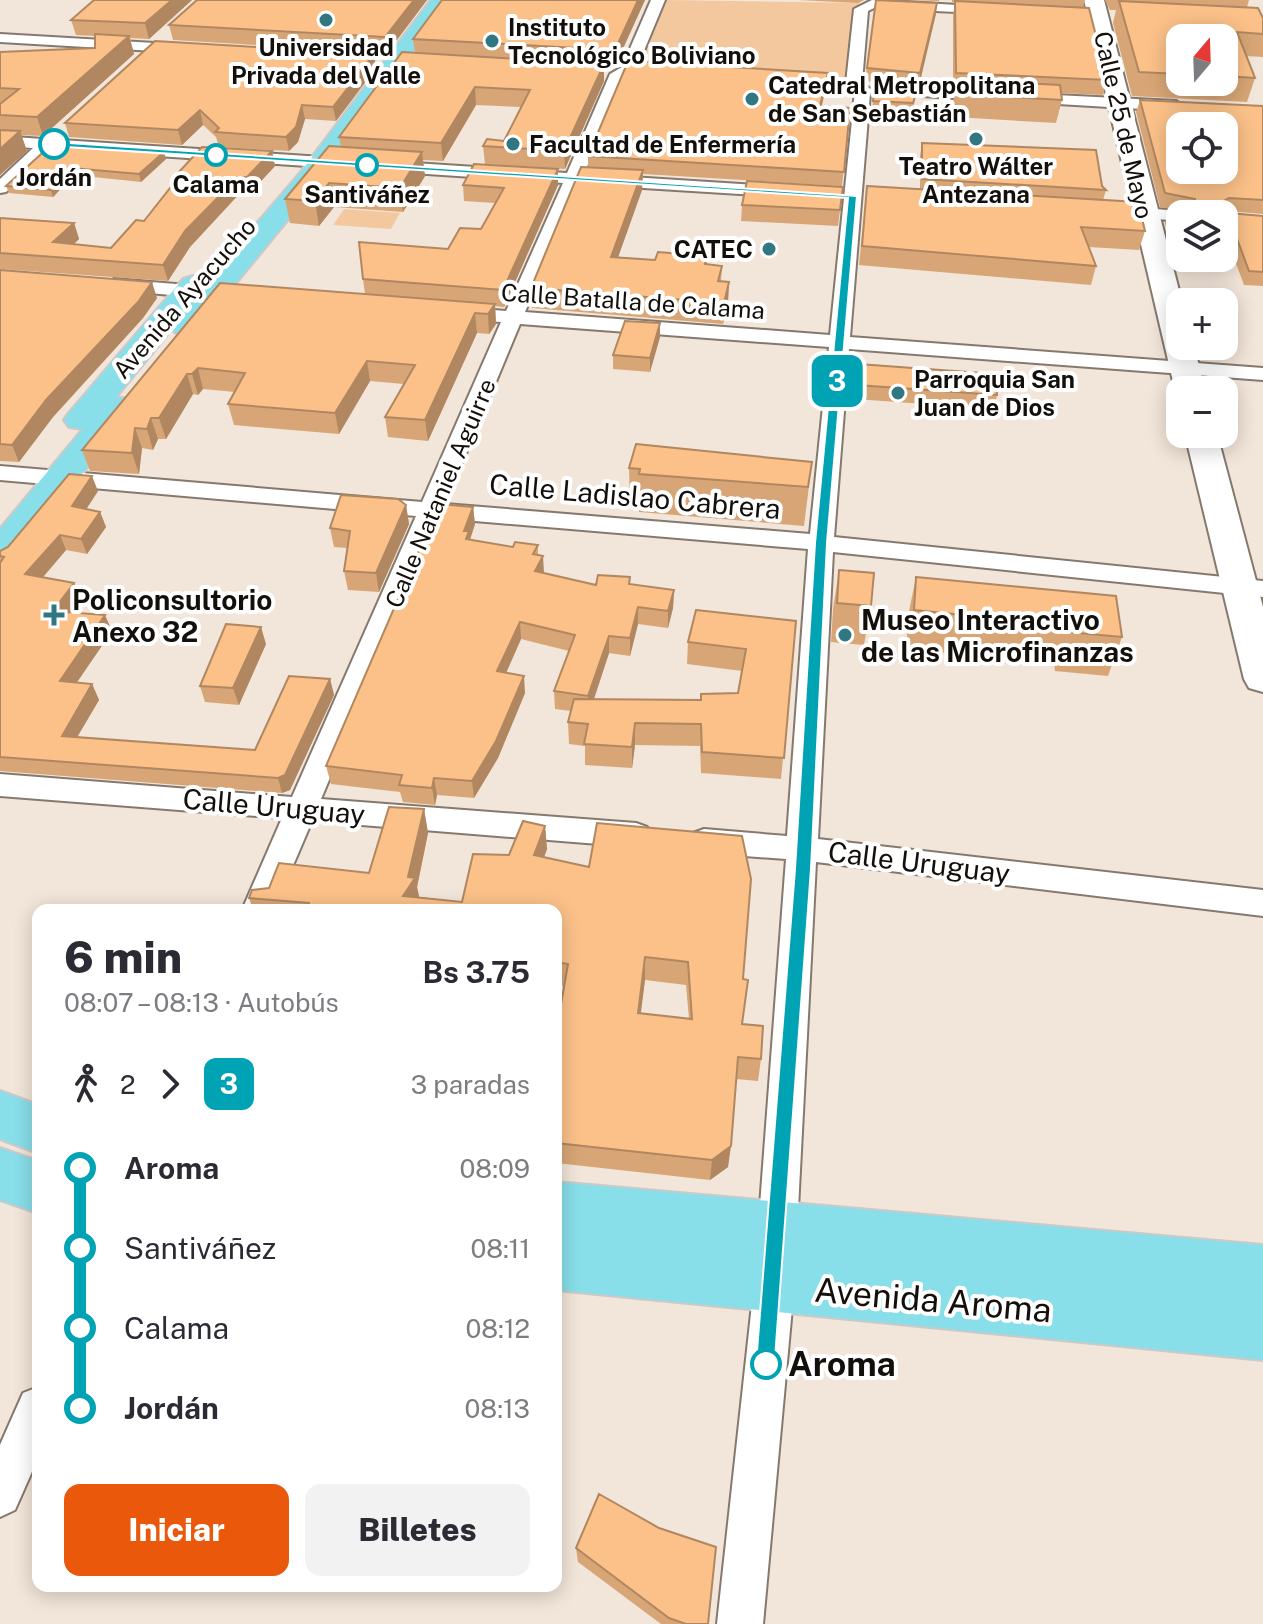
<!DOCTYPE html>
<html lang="es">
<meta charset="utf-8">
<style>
body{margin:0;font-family:"Public Sans",sans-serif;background:#f2f2f3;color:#2b2b33;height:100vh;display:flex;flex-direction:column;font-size:30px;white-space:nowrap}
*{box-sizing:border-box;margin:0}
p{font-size:26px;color:#7c7c81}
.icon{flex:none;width:44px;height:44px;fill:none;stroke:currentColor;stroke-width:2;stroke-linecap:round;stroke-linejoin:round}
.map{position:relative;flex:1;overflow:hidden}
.details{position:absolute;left:32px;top:904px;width:530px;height:688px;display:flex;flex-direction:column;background:#fff;border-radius:16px;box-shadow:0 4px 20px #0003}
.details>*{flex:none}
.badge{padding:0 16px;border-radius:12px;font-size:28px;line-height:52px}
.needle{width:52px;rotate:19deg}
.tools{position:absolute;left:1166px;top:24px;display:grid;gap:16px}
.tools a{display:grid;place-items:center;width:72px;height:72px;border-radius:16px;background:#fff;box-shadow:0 4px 20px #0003;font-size:40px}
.map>.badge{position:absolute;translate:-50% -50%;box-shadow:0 0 0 4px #fff}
.legs{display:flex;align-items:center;gap:12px;height:88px;padding:0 32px;font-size:26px}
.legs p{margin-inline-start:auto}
.head{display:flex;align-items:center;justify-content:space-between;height:136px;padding:0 32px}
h1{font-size:44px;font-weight:800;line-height:60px}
.button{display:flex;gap:16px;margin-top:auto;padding:16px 32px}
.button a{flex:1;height:92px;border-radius:16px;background:#ea580c;color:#fff;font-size:32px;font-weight:800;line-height:92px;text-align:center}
.button a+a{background:#f2f2f3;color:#2b2b33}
ul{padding:0 32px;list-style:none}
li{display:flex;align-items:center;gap:28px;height:80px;font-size:30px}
li i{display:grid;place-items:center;width:12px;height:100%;margin:0 10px;background:currentColor}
li i::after{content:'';width:20px;height:20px;margin:-10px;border:6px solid;border-radius:50%;background:#fff}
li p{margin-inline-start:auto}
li:first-child i{background:linear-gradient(#0000 50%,currentColor 0)}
li:last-child i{background:linear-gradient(currentColor 50%,#0000 0)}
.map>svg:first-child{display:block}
</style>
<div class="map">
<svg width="1263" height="1624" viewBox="0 0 1263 1624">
<rect width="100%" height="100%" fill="#f2e5d9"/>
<path fill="#f4c89e" d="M664 0 861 3 854 8 846 83 850 88 628 74Z
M344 209 400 213 391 229 333 225Z"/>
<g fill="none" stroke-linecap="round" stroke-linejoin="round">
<defs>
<path id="street" d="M651 0H665L636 70 624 77 584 174 787 187 796 192 787 197 579 184 525 312 830 335 855 91 846 83 854 9 872 0 992 7 999 11 997 14 874 8 868 11 862 82 870 89 877 86 1176 101 1184 106 1176 111 870 93 850 337 1263 368V380L849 349 834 537 1263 581V597L833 552 818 839 1263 890V916L816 862 794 1286 763 1624H717L754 1286 786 859 704 853 693 849 689 841 693 833 704 829 787 836 808 549 439 518 321 799 636 823 647 827 651 835 647 843 636 847 312 821 274 910H242L282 818 0 796V774L292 797 416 516 0 480V466L422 502 501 322 457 319 447 313 457 307 506 311 563 183 51 149 6 192 0 193V179L33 148 0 146V136L43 139 56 131 64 136 61 140 567 173 610 74 622 67ZM520 324 829 347 810 534 445 504Z
M0 34 189 45 196 49 189 53 0 42Z
M1118 206 1180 211 1188 214H1180V221L1112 215V207Z
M114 279 213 287 223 293 213 299 107 289 104 285Z
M38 1387V1458L15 1510 0 1517V1445L23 1393Z"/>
<path id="secondary" d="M1084 0H1104L1182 302 1180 346H1194L1205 390H1180V397L1175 390Z
M1185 434H1217L1263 607V692L1249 688 1244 679Z"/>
<path id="primary" d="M431 0H451L318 183 194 334 184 337 171 330 116 397 130 399 135 406 130 413 13 561 0 564V529L83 429 69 427 64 420 69 413 183 279 193 276 206 283 300 173Z
M0 1091 38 1105V1153L0 1139Z
M0 1148 38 1161V1213L0 1200Z
M556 1182 1263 1245V1360L556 1290Z"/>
</defs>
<use href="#street" stroke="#85796e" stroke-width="4"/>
<use href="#secondary" stroke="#85796e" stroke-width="4"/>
<use href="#primary" stroke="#cbcac9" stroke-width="4"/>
<use href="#street" fill="#fff" fill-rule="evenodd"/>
<use href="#secondary" fill="#fff" fill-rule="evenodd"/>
<use href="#primary" fill="#88dee9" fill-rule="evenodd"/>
</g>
<path fill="#d8a676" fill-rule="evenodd" d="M94 0H192L149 39 130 38 134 54 43 136 21 135 27 151 0 175V52L95 48V36L76 35 71 20Z
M427 0 387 53 173 40 169 25Z
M442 0H645L615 66 604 65V81L565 169 485 164 483 146 504 141 521 107 476 105 443 161 423 160 425 176 403 212 334 207 319 226 290 223 285 199 341 147 339 137 415 53 413 39Z
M798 0H864L858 3Z
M876 0 937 3 919 86 865 81Z
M909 0H939V1Z
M952 0H1085L1083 8 1107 80 1103 95 1061 93 1062 100 1056 123 954 117 953 102 956 88 953 87V15L955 2H952Z
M1105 0H1249L1247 7 1263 18V57L1247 56 1255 78 1247 102 1132 96 1113 23 1116 10H1110ZM1180 38H1224V82H1180Z
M374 54 376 68 336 121 305 119 298 142 289 151 219 147 216 137 203 125 182 145 69 137 65 123Z
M828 73 826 86 822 106 850 108 842 186 643 174 642 190 618 257 655 260 707 256V264L722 266 721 281 729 282 728 302 723 324 532 308 531 288 588 167V156Z
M874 87 915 100 912 114 872 112Z
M1140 100 1263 106V214L1228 211V213L1263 216V286L1244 285 1231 250 1224 249V214H1180V247L1171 246 1165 223 1169 210H1175L1160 207 1136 112Z
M922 143 1102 186 1106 190 1103 200 1145 231 1139 250 1089 247 1096 266 1091 285 859 265 867 186 920 189V156Z
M51 145 166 159 141 182 74 175 53 197 9 193 6 186Z
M272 151 275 166 250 193 241 192 190 247 168 281 0 269V218L74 223 79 239 74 244 111 248 144 221 179 177 178 173Z
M463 185H558L504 307 495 306 496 324 489 334 477 333 428 441 388 437 385 417 404 384 370 381 339 434 234 425 228 404 235 392 203 389 198 395 193 394 166 439H158L153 450 142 448 139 474 90 471 82 450 220 283 365 294 363 279 448 249 481 229 495 203 464 201Z
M843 187 838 226 741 221 742 205Z
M0 270 157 298 143 318 53 417 19 462 0 461Z
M660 337 650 372 613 369V355Z
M858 364 997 395 994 409 855 399Z
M812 462 804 526 639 512V507L630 506 629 468Z
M98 491 86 509 100 512 106 527 87 554 66 550 43 577 81 598 71 612 112 631 76 683 92 684 99 700 77 737 255 750 330 679 334 695 290 790 282 793 0 771V551L8 547Z
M406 505 409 524 379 592 348 590 344 571 347 548 334 547 330 528Z
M473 507 475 524 470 540 513 547 538 545V555L544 573 596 585H630L674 590 673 608 668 628 638 624 630 656 609 653 594 699 700 700 738 693 742 671 687 664 688 642 796 621 781 779 701 773 700 746 635 745 632 768 585 765V746L569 744 568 722 571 711 555 709 554 691 569 651 521 639 506 673 525 693 498 758 474 798 437 795 435 805 403 802 400 792 331 784 326 766Z
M839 570 871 606 864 645 831 642 833 609Z
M916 577 1122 637 1108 676 1055 671 1054 664 906 649 908 616Z
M266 644 239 705 205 702 200 686Z
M424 809 428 833 417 887 419 897 462 902 509 855 545 826 547 849 544 857 743 979 742 1024 761 1059 758 1081 736 1079 728 1167 710 1180 556 1163V1032L564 986 556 985V910H253L249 898 369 873ZM645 980 686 985 689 1019 640 1014Z
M576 1548 708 1624H661L578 1562Z"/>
<path fill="#b08760" d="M172 0H192L149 39 145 23Z
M414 0H427L387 53 385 37Z
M638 0H645L615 66V50Z
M937 3 936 14 919 86 920 73Z
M129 36 134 54 43 136 37 117Z
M374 54 376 68 336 121 333 107Z
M604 64V81L565 169 564 151Z
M828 73 826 86 818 120 820 106Z
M475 87 476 105 443 161 441 143Z
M302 105 305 119 298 142 289 151 286 137Z
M200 110 203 125 182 145 178 130Z
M20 131 27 151 0 175V149Z
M272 151 275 166 250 193 247 177Z
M164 152 166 159 141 182 139 174Z
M422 152 425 176 403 212 400 188Z
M72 168 74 175 53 197 51 190Z
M558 169V185L504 307 503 290Z
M643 170 642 190 611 277V257Z
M238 177 241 192 190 247 168 281 163 265 185 231Z
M329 183 334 207 319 226 315 201Z
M74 223 79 239 59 258 53 242Z
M152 282 157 298 143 318 53 417 19 462 12 445 46 400Z
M729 282 728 302 723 324 724 303Z
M495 304 496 324 489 334 488 314Z
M475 313 477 333 428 441 425 420Z
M660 323V337L650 372V358Z
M367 361 370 381 339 434 335 413Z
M198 368 203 389 198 395 192 374Z
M187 374 193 394 166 439 159 418Z
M151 418 158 439 153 450 147 429Z
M135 428 142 448 139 474 132 453Z
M92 476 98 491 78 522 72 506Z
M406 505 409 524 379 592 376 573Z
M473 507 475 524 470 539 471 549 468 557 464 531Z
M100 512 106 527 87 554 81 539Z
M60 535 66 550 32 590 25 574Z
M543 556 544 573 535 571Z
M74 583 81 598 60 627 53 611Z
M674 590 673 608 668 628V611Z
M638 607V624L630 656V638Z
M105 615 112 631 67 697 60 681Z
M520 622 521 639 499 689 497 671Z
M261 627 266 644 239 705 233 688Z
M609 636V653L589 714 588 696Z
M524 676 525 693 498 758 474 798 472 781Z
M330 679 334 695 290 790 282 793 278 778Z
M92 684 99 700 69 751 62 736Z
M635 723V745L632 768V747Z
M434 778 437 795 435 805 432 788Z
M424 809 428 833 417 887 420 901 403 896Z
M545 826 547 849 536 879 534 855Z
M645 957V980L638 1036V1013Z
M731 1146 728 1167 710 1180 712 1160Z"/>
<path fill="#fbc189" stroke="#b08760" stroke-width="2" fill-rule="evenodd" d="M94 0H172L145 23 71 20Z
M197 0H414L385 37 169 25Z
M442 0H638L615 50 413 39Z
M876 0 937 3 920 73 867 68Z
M955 1 1089 8 1107 80 956 73Z
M1119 1 1258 8 1263 18V34L1237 32 1255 78 1224 76V38H1180V74L1139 72Z
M95 34 129 36 37 117 0 115V104L19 89 0 88V52L95 48Z
M155 41 374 54 333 107 302 105 296 127 286 137 215 132 219 128 200 110 178 130 65 123Z
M402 52 604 64 564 151 483 146 487 139 504 141 530 90 475 87 441 143 339 137Z
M634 61 828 73 820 106 850 108 844 172 588 156 626 66Z
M957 80 1060 85 1062 100 958 94Z
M874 87 917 90 913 103 873 101Z
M1140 100 1263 106V200L1229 198 1224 201 1228 213 1263 216V272L1249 271 1236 236 1224 235V214H1180V233L1175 232 1169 210H1186L1187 204 1194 203 1195 199 1165 193ZM1180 126H1224V170H1180Z
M0 130 20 131 0 149Z
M922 143 1096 150 1102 186 1106 190 922 179Z
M51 145 164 152 139 174 72 168 51 190 6 186Z
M329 146 422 152 400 188 329 183 315 201 285 199Z
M202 147 272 151 247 177H238L185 231 163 265 0 253V218L74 223 53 242 111 248 136 220 144 221 181 174 178 173Z
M474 164 558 169 503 290 363 279 359 242 448 249 460 228 481 229 504 188 463 185Z
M581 167 643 170 611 257 655 260 658 252 707 256 705 264 722 266 718 281 729 282 724 303 531 288Z
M747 181 843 187 840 210 742 205Z
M867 186 1138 202 1145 231 1081 227 1096 266 862 246Z
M0 270 152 282 138 302 46 400 12 445 0 444Z
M220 283 495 304 488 314 475 313 425 420 385 417 415 365 367 361 335 413 228 404 245 373 198 368 192 374H187L159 418H151L147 429 135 428 132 453 82 450Z
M625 321 660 323 650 358 613 355Z
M858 364 995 374 997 395 857 385Z
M636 444 812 462 808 487 639 474 640 469 629 468Z
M69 474 92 476 72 506 100 512 81 539 60 535 25 574 74 583 53 611 105 615 60 681 92 684 62 736 255 750 289 676 330 679 285 775 278 778 0 757V563L4 557 0 556V551L8 547Z
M341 495 398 499 406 505 376 573 344 571 350 531 330 528Z
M439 504 473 507 464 531H469L466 539 513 547 515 542 538 545 533 554 543 556 535 571 596 585 598 575 630 577 629 584 674 590 668 611 638 607 630 638 609 636 588 696 554 691 575 635 520 622 497 671 524 676 496 741 472 781 434 778 432 788 399 785 402 775 326 766Z
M839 570 874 573 871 606 837 603Z
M916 577 1116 596 1122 637 1068 632 1067 625 914 610Z
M696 610 796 621 784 758 702 752 701 724 635 723 632 747 584 744 588 724 568 722 574 699 701 700V694L738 693 746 649 688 642Z
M226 624 261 627 233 688 200 686Z
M389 807 424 809 408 877 415 878 403 896 462 902 473 854 509 855 523 821 545 826 534 855 589 867 597 823 742 836 751 879 743 979 748 980 742 1024 763 1026 761 1059 738 1057 731 1146 712 1160 556 1143V1033L568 964 556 962V910H308L309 903 249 898 252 890 269 888 279 863 369 873ZM645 957 688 962 692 1019 638 1013Z
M599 1494 659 1528 716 1547 708 1624H686L669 1618 576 1548Z"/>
<path fill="#00a3b4" stroke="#fff" stroke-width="2" d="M54 142 857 196 827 543 811 869 774 1372 766 1375 759 1372 756 1364 795 869 815 543 848 198 51 146Z"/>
<g fill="#307782" stroke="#fff" stroke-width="3">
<circle cx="326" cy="20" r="8"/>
<circle cx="492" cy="41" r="8"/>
<circle cx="752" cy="99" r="8"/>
<circle cx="976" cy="139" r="8"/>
<circle cx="513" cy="144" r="8"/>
<circle cx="769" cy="249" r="8"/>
<circle cx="898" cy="393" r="8"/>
<path d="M50 603h8v8h8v8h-8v8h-8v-8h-8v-8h8z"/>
<circle cx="845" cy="635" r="8"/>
</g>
<g fill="#fff" stroke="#00a3b4" stroke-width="4">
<circle cx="54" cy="144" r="14"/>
<circle cx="216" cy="155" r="10"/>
<circle cx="367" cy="165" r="10"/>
<circle cx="766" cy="1364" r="14"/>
</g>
<g text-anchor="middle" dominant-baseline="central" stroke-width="8" stroke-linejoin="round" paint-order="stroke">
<g font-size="24" font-weight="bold" fill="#130f0b" stroke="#fff" text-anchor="start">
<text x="508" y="27">Instituto<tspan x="508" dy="28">Tecnológico Boliviano</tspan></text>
<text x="326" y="47" text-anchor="middle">Universidad<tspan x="326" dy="28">Privada del Valle</tspan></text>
<text x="768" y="85">Catedral Metropolitana<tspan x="768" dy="28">de San Sebastián</tspan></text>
<text x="529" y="144">Facultad de Enfermería</text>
<text x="976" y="166" text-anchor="middle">Teatro Wálter<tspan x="976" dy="28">Antezana</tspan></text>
<text x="753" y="249" text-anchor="end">CATEC</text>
<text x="914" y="379">Parroquia San<tspan x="914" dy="28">Juan de Dios</tspan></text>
</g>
<g font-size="24" fill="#130f0b" stroke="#fff">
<text transform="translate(1124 125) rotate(77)">Calle 25 de Mayo</text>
<text transform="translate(184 298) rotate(-49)">Avenida Ayacucho</text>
<text transform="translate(633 301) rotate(4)">Calle Batalla de Calama</text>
<text transform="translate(440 493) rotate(-67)">Calle Nataniel Aguirre</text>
</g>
<g font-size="24" font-weight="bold" fill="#130f0b" stroke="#fff">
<text x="54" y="177">Jordán</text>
<text x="216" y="184">Calama</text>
<text x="367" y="194">Santiváñez</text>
</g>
<g font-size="28" fill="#130f0b" stroke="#fff">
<text transform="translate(635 496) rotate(5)">Calle Ladislao Cabrera</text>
<text transform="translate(274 806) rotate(5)">Calle Uruguay</text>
<text transform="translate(919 862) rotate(7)">Calle Uruguay</text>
</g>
<g font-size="28" font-weight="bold" fill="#130f0b" stroke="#fff" text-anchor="start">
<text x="72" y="599">Policonsultorio<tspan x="72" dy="32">Anexo 32</tspan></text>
<text x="861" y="619">Museo Interactivo<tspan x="861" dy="32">de las Microfinanzas</tspan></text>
</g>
<g font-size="34" fill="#130f0b" stroke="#fff">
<text transform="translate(933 1300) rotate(5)">Avenida Aroma</text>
</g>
<g font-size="34" font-weight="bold" fill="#130f0b" stroke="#fff" text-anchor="start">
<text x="788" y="1364">Aroma</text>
</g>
</g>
</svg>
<div class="tools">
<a><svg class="needle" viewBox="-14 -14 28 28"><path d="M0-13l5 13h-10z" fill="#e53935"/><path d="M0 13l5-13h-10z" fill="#7c7c81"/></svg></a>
<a><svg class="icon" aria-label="locate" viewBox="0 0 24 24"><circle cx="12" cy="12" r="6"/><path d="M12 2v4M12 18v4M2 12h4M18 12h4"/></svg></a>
<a><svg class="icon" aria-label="layers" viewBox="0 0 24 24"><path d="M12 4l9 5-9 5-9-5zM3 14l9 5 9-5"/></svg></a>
<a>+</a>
<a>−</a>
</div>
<b class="badge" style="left:837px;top:381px;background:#00a3b4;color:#fff">3</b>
<section class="details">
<div class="head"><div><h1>6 min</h1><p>08:07 – 08:13 · Autobús</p></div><b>Bs 3.75</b></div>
<div class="legs"><svg class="icon" aria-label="walk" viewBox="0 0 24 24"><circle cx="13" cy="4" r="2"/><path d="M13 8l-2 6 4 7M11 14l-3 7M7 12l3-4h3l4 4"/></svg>2<svg class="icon" aria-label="forward" viewBox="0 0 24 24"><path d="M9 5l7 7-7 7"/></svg><b class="badge" style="background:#00a3b4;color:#fff">3</b><p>3 paradas</p></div>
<ul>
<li><i style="color:#00a3b4"></i><b>Aroma</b><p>08:09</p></li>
<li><i style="color:#00a3b4"></i><span>Santiváñez</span><p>08:11</p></li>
<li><i style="color:#00a3b4"></i><span>Calama</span><p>08:12</p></li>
<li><i style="color:#00a3b4"></i><b>Jordán</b><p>08:13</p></li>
</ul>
<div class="button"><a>Iniciar</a><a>Billetes</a></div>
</section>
</div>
